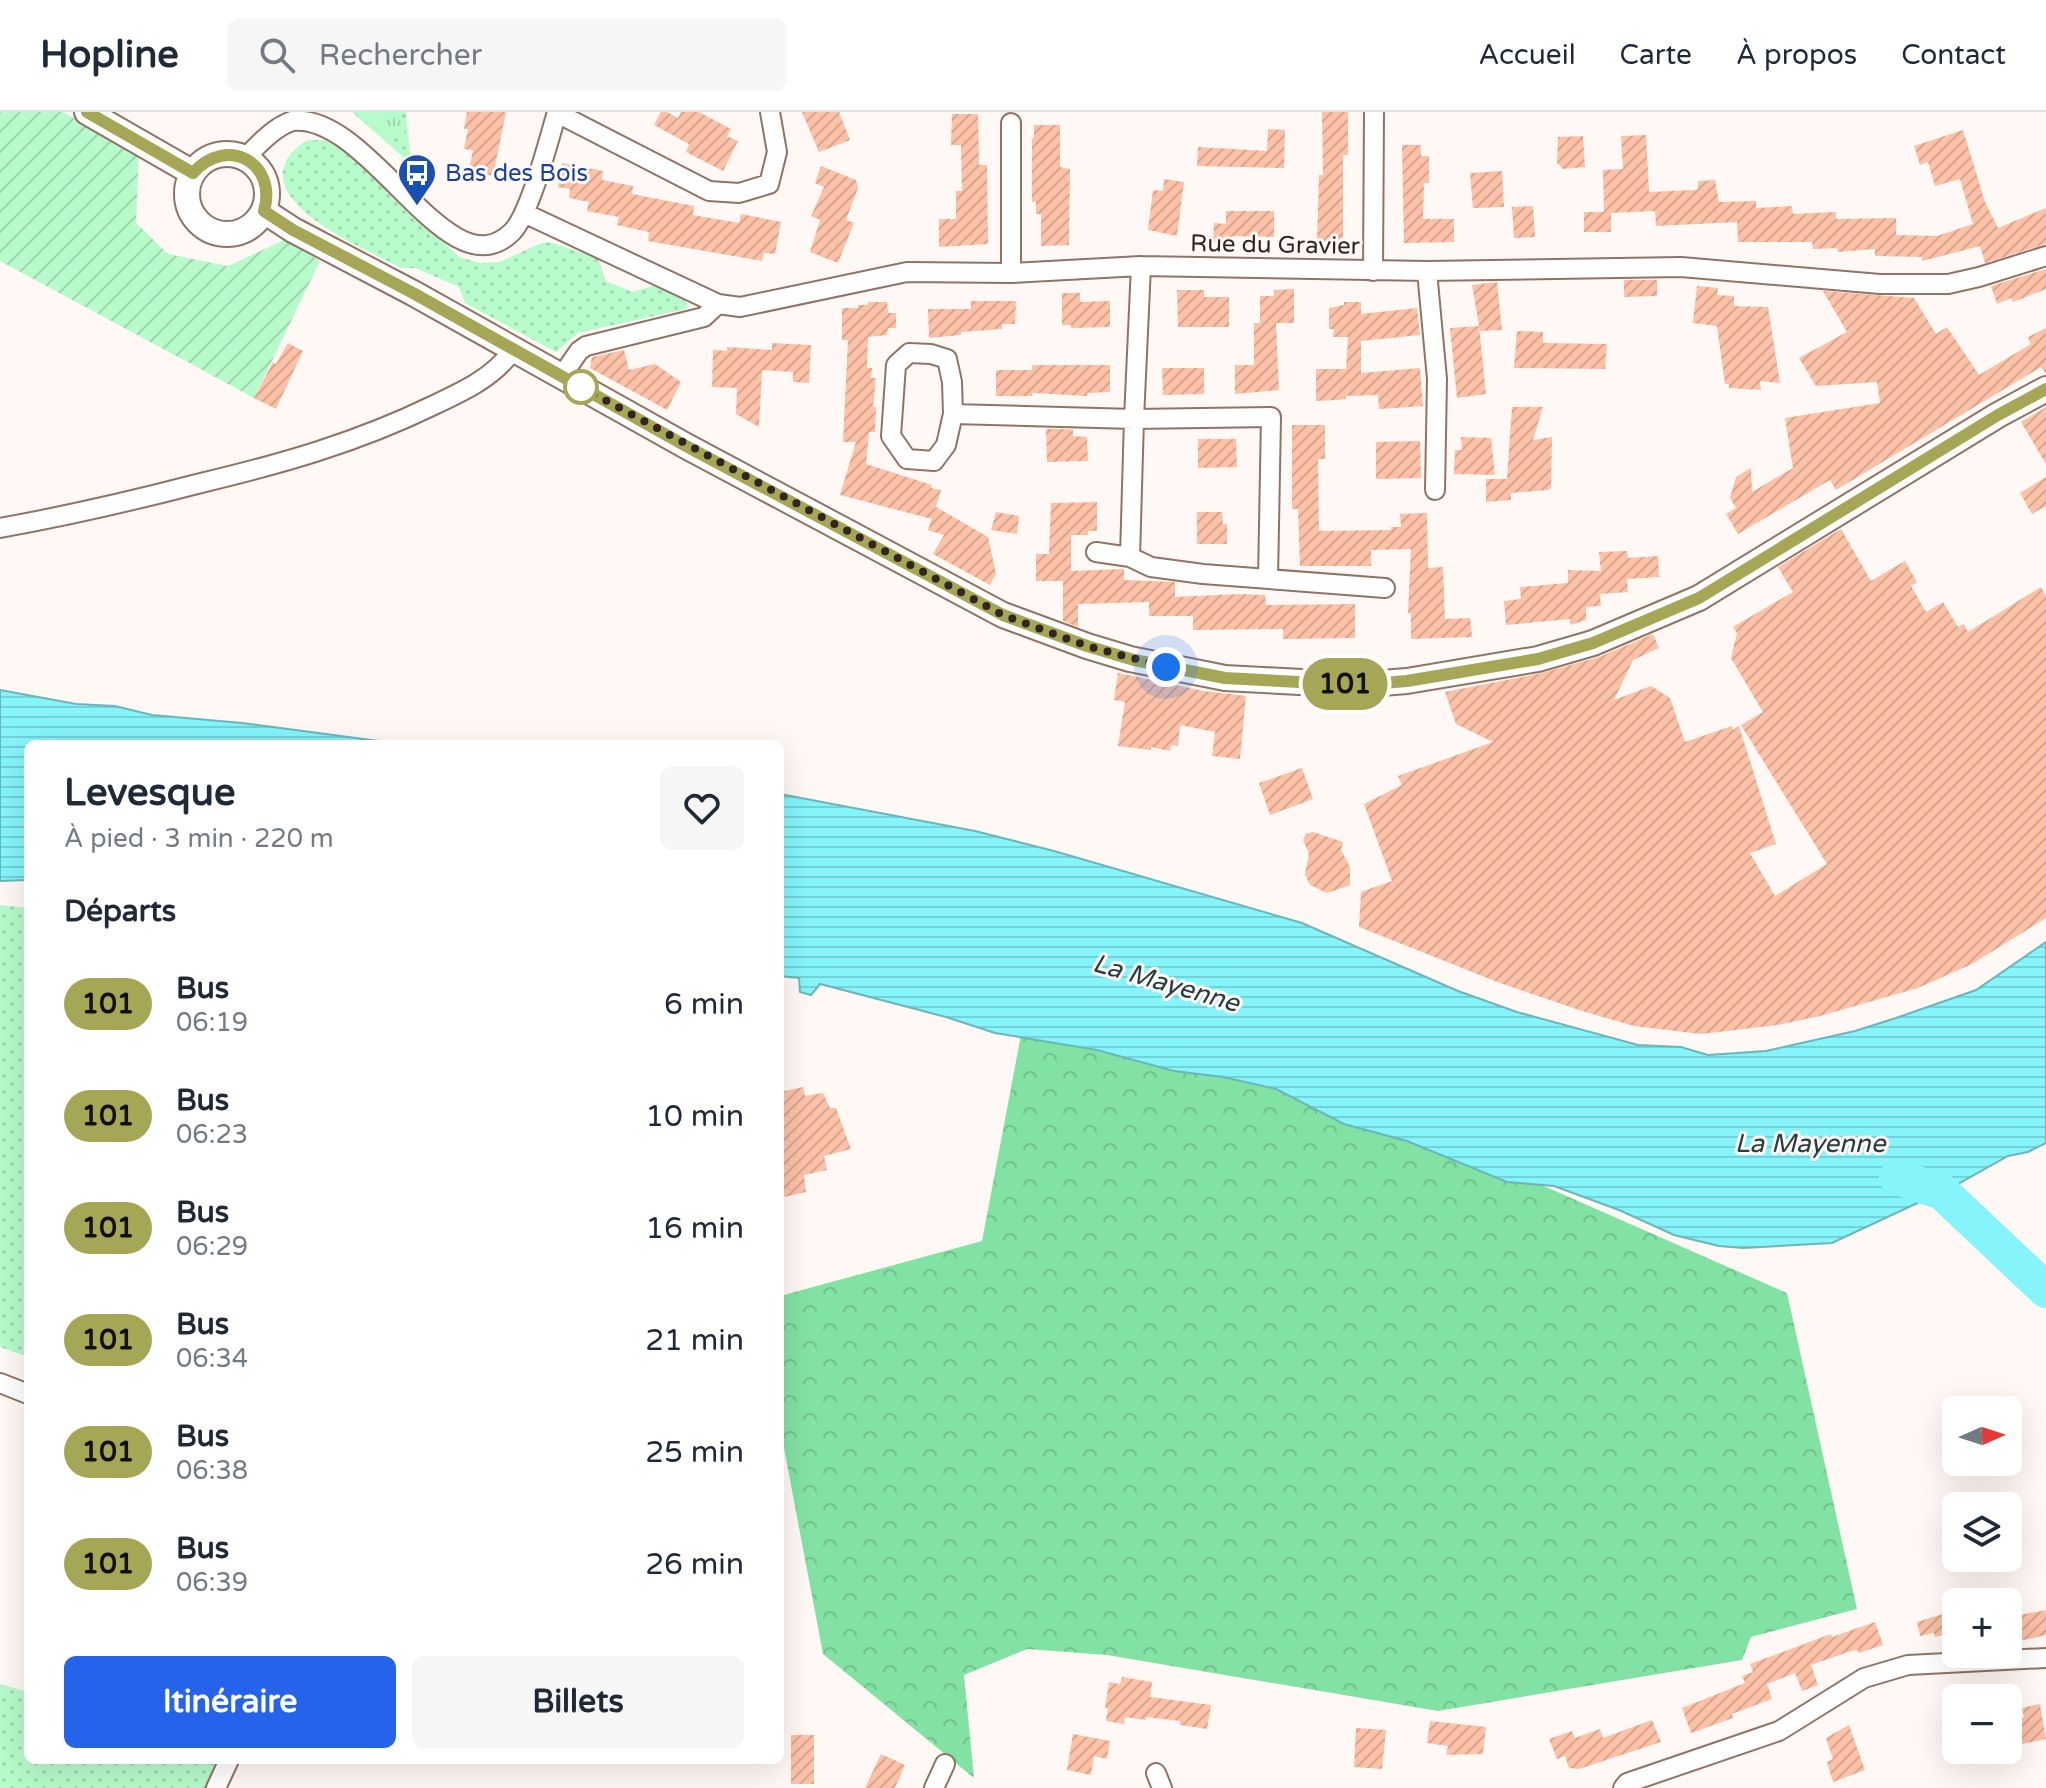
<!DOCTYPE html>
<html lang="fr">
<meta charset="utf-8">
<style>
body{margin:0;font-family:"Varela Round",sans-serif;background:#f6f6f7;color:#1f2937;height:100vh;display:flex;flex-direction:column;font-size:30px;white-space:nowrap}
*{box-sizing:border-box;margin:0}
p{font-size:26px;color:#747a83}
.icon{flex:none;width:44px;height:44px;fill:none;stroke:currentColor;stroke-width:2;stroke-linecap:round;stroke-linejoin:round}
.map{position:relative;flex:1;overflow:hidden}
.side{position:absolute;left:24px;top:628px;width:760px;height:1024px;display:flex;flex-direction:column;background:#fff;border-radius:12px;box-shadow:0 8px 32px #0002}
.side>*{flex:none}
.badge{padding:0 16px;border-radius:26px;font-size:28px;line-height:52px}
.needle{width:52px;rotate:87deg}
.tools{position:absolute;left:1942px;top:1284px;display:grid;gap:16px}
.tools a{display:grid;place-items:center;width:80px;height:80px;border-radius:12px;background:#fff;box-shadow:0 8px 32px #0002;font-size:40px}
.you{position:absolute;width:40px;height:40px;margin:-20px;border:6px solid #fff;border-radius:50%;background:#1a73e8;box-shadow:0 0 0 12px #1a73e833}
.map>.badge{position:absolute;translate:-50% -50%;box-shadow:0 0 0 4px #fff}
h2{padding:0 40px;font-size:30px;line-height:72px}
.round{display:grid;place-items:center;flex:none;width:84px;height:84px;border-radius:12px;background:#f6f6f7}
.summary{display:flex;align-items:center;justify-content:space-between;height:136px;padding:0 40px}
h1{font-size:38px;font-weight:800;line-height:60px}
.action{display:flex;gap:16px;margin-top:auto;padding:16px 40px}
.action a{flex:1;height:92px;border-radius:12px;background:#2563eb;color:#fff;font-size:32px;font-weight:800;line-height:92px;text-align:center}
.action a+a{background:#f6f6f7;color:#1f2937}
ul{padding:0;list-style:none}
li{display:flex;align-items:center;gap:24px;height:112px;padding:0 40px}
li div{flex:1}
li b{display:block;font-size:30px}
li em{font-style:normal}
li .badge{min-width:88px;font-weight:700;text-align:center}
header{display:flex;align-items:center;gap:48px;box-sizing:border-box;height:112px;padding:0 40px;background:#fff;border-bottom:2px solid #e0e1e3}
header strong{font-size:38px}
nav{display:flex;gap:44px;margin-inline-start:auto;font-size:28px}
.search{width:560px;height:72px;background:#f6f6f7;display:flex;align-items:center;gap:20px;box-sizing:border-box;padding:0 28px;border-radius:12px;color:#747a83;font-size:30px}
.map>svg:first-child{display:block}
</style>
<header>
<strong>Hopline</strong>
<div class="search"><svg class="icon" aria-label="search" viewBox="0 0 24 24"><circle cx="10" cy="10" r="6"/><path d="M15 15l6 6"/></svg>Rechercher</div>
<nav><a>Accueil</a><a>Carte</a><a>À propos</a><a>Contact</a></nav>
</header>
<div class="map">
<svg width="2046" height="1676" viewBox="0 0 2046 1676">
<defs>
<pattern id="grass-dots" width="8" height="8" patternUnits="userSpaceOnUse" patternTransform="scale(2)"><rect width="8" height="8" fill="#b7facb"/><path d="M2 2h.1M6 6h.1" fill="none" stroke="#9ed6ae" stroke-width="1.8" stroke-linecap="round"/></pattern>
<pattern id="forest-crowns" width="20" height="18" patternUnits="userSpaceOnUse" patternTransform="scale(2)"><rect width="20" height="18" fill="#82e2a3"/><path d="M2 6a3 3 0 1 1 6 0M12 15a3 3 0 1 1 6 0" fill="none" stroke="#71c28c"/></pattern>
<pattern id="park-tufts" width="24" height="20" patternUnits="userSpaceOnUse" patternTransform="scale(2)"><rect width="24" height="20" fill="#b7facb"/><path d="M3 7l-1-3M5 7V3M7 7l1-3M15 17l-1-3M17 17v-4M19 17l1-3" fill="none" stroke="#9ed6ae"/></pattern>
<pattern id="garden-furrows" width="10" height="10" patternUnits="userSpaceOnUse" patternTransform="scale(2)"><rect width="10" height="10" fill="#b7facb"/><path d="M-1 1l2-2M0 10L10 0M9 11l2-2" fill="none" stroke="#9ed6ae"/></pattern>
<pattern id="water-rules" width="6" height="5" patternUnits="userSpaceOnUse" patternTransform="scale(2)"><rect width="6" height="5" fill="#85f4fb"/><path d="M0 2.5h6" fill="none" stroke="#73d1d7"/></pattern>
<pattern id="building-hatch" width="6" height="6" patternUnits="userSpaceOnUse" patternTransform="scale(2)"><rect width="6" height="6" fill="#fcc1a7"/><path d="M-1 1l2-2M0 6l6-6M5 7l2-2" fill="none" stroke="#d8a68f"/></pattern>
</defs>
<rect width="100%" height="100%" fill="#fff8f5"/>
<path fill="url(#grass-dots)" d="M352 0H406L411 52Z
M308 28H325L344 38 364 53 459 145 480 151 500 150 541 131 550 130 598 146 606 169 632 180 656 173 684 188 688 192 686 197 578 221 556 240 465 191 459 175 415 156H401C370 139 271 99 284 55 288 41 296 35 308 28Z
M0 793 28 796V1245L0 1235Z
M0 1572 28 1580V1648H227L208 1676H0Z"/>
<path fill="url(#forest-crowns)" d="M1024 907 1312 972 1787 1181 1857 1497 1751 1525 1742 1548 1438 1599 1107 1543 1027 1537 964 1563 974 1666 823 1542 780 1315V1184L982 1129Z"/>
<path fill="url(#park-tufts)" d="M361 0H401L406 29 385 24Z"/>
<path fill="url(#garden-furrows)" d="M0 0H63L139 42 136 111 168 142 228 154 286 127 320 149 254 286 0 149Z"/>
<path fill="url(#water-rules)" stroke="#6cb6b9" stroke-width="2" d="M0 578 76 592 115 594 152 603 242 611 401 632H28V768L0 769Z
M780 682 975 719 1054 739 1302 811 1458 879 1517 900 1638 933 1681 935 1708 943 1766 939 1855 919 1896 906 1976 878 2046 830V1031L2028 1040 2008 1044 1956 1073 1832 1131 1743 1136 1719 1134 1674 1123 1619 1098 1554 1074 1507 1070 1407 1029 1344 1012 1276 977 1223 965 1174 959 1097 938 995 921 946 905 820 872 811 883 800 880 799 866 780 864Z"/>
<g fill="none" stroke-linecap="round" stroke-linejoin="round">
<path stroke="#85f4fb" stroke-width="36" d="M1897 1065 1942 1080 2046 1178"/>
</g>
<path fill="url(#building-hatch)" d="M467 0H506L493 64 469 59 473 38 464 37 468 17H464Z
M661 0H667L678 6 681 0H699L731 17 727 24 738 29 723 59 686 40 689 32 654 13Z
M802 0H839L850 28 819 40Z
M1322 0H1348V43H1343V131H1317L1319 63H1323Z
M952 2H978L979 53H987L988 132 939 135V107H956V79H962L961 33H951Z
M1034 13H1060V55L1070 57 1069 133 1041 134V102H1036V90H1032V26H1034Z
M1268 17 1285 18 1284 56 1197 54 1198 35 1267 39Z
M1963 18 1985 90 1998 116 2046 96V132L1985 151 1980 134 1922 149V145L1875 144V137L1838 140 1837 136 1813 137 1812 130H1738L1737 110 1656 114 1655 99 1611 101V120H1584V100H1604L1603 58 1623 57 1621 24 1646 23 1649 80 1695 78 1698 77V69L1715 68 1719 90 1756 89V96L1792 94 1793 102 1836 100V107L1896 106V123L1937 124 1973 112 1960 67 1935 74 1928 50 1920 53 1914 34Z
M1583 24 1585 55 1563 57 1557 51 1558 25Z
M1402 33H1421V44H1429V71H1424L1423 107H1454V130L1404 131Z
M562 51 603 59 602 68 633 74 632 82 694 94 693 103 739 111 741 102 781 110 775 142 764 141 762 149 648 129 649 120 617 113 619 105 587 99 589 90 569 86 570 77 558 75Z
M821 54 856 68 858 76 846 108 854 111 838 151 810 140 820 108 811 104 824 75 815 71Z
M1502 59 1504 95 1473 96 1470 61Z
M1164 67 1184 70 1177 124 1148 118 1153 78 1163 79Z
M1533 94 1535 125 1514 126 1512 95Z
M1226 99H1274V125L1232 124V131L1213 130 1214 111 1226 112Z
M2046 157V177L2013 190 2011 186 1997 192 1991 174Z
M1624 168H1657V184L1624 185Z
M1497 170 1502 218 1480 219 1472 173Z
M1697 174 1718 176 1717 183 1734 184V194L1768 195 1780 271 1760 269 1761 278 1729 276V272H1725L1717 214 1693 211Z
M1294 177V211H1276L1279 278 1235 282V253H1254V211H1260V184H1274V178Z
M1177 178H1204V185H1229V215H1178Z
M1823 179 1914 186 1936 222 1947 215 1979 263 2031 232 2028 225 2046 216V262L2041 255 1836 378 1830 368 1738 422 1726 402 1736 396 1730 386 1736 365 1751 356 1752 380 1793 356 1785 306 1880 291 1877 270 1816 274 1799 246 1847 220Z
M1062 181H1080V190L1110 189V215L1071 216V213H1062Z
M971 189H1016L1015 212H1002V217L961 220V223L929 226 928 197H971Z
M868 190H887L888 201H896V216H888L887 223 868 225 867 256H872L871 266H876L873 295H876L875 320H869L866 352 932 373 931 376 941 378 932 407 840 383 856 330H843L848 228H842V196H858V193H868Z
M1344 190H1361V202L1417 196 1420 223 1361 229V261L1420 256 1423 294 1379 297 1378 283 1346 284V287L1337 288 1316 289V257H1346L1348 225H1333L1334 217H1329V196L1344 193Z
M1479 214 1486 282 1457 286 1450 216Z
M1517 219 1543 220V231L1607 232 1605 257 1514 256Z
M288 231 303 239 276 297 254 286 273 250 276 252Z
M772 231 811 233 809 271 793 270V260L762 258 759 315 736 302 737 276 712 275 713 238 727 239V235L772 238Z
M624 238 629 258 655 252 681 270 667 298 590 256 592 245Z
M1032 253H1110V280L1087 281 1088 284 1032 281V284H996V258H1032Z
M1162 256H1204V282L1163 283Z
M1512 295H1543L1533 328 1552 325 1551 375 1549 378 1511 381V388L1486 390V367H1507Z
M2046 295V352L2021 310Z
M1292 313H1325V347H1318L1319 419 1391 418V415H1401L1400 402 1427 401 1428 456 1443 455 1445 507 1470 506 1472 525 1411 527V501H1408L1411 437 1371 438V454H1300L1298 397H1292Z
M1046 317H1068L1073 318V324L1087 325 1088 349 1047 350Z
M1461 325 1491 326 1495 363 1454 362 1455 338H1462Z
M1198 327H1236L1237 355 1198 356Z
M1420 329 1421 366 1376 367V330Z
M2046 365V394L2032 402 2020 381Z
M1097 390V419H1088V423H1071V459L1124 457V468L1175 470V485L1239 482 1265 483 1266 493 1355 492V526L1283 527V517L1193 518V504H1149V490L1078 492V515L1063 509V469H1036V442H1049L1051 391Z
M936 395 988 425 996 462 990 473 933 442 944 423 928 418Z
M996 400 1019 404 1017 422 991 418Z
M1197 400H1222L1223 412H1227V432H1197Z
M1841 417 1871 469 1905 449 1917 470 1911 474 1926 500 1943 490 1958 515 1964 512 1968 520 2041 475 2046 484V806L1972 852 1918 876 1820 904 1778 913 1701 922 1634 914 1582 899 1500 871 1359 815 1361 780 1392 769 1364 692 1402 673 1398 664 1493 630 1456 612 1445 580 1542 561 1599 545 1653 522 1659 536 1633 548 1614 588 1651 574 1670 586 1685 630 1732 614 1733 618 1739 614 1776 732 1750 741 1775 784 1827 752 1741 613 1763 600 1731 546 1737 521 1733 515 1793 480 1778 455Z
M1627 439 1628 446 1658 444 1659 465 1627 467 1628 480 1600 482 1601 494 1586 495V508L1570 513V507L1506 513 1504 489 1521 487 1520 475 1568 471V458L1601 459 1599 440Z
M1118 561 1204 579 1246 584 1240 647 1212 644 1215 620 1180 613 1178 634 1171 633 1170 639 1151 635V638L1118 634 1125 590 1114 588Z
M1302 656 1313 687 1270 703 1259 671Z
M1313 720 1343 730 1341 738 1350 755V773L1327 781 1310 773 1305 762 1309 742 1303 728 1306 722Z
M803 975 805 984 823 981 830 996H836L851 1037 824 1044 827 1058 804 1063 806 1080 780 1086V980Z
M1956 1498V1520L1935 1525 1934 1521 1920 1524 1917 1510Z
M2046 1498V1523L2015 1530 2009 1505Z
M1875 1510 1883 1533 1859 1541 1857 1538 1848 1540 1811 1553 1818 1573 1802 1579 1795 1561 1767 1572 1772 1587 1732 1602 1733 1606 1691 1621 1682 1596 1745 1571 1742 1564 1753 1560 1750 1552 1831 1522 1832 1525Z
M1122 1565 1152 1570 1150 1585 1211 1593 1207 1617 1180 1613V1609L1146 1605V1608L1125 1605 1124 1612 1106 1609 1108 1596H1105L1109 1570 1120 1572Z
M2040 1592 2046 1627 2008 1635V1609L2024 1605 2022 1596Z
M1652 1608 1661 1630 1579 1657 1569 1656 1565 1644 1557 1647 1549 1627 1572 1619 1575 1626 1600 1617 1603 1626Z
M1430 1609 1486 1615 1483 1642 1446 1643 1448 1634 1427 1631Z
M1849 1613 1865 1658 1833 1670 1827 1650 1833 1647 1826 1626Z
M1356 1616 1386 1618 1382 1657 1354 1655Z
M1073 1622 1110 1629 1107 1647 1094 1644 1091 1663 1067 1658Z
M791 1623H814V1672H791Z
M881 1642 905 1653 895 1676H865Z"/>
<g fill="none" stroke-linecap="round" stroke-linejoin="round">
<defs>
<path id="street" d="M557 1 709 79 739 81 769 72 777 40 770 0
M1011 11V161
M245 46C259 32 273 16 292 9 371 0 448 183 512 120 530 102 549 27 557 0
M524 101 718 192 740 195 907 160 1011 161 1141 154 1427 159 1681 155 1880 172H1948L1979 165 2046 144
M1141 154 1134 307 1271 305 1268 467
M1373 159 1374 0
M1427 159 1437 267 1435 378
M561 265 579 239 586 234 704 205 718 192
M953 302 946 333 934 349 907 347 891 324 896 253 909 241 931 242 947 247 952 270 953 302 1134 307 1130 445 1151 455 1203 462 1385 476
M0 416C66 404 132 389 197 372 281 352 356 331 434 293 464 279 494 265 513 238
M1096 440 1130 445
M0 1271 28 1282
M1156 1661 1162 1676
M216 1676 229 1648
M934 1676 945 1652
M1623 1676 1627 1671 1779 1619 1864 1566 1908 1553 2046 1546"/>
<path id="secondary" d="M87 0 193 61
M187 82a40 40 0 1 1 80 0a40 40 0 1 1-80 0Z
M264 99 293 118 413 181 686 334 1003 503 1087 534 1130 547 1225 566 1357 573 1407 569 1538 547 1593 531 1699 486 1998 303 2046 277"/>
</defs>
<use href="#street" stroke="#917366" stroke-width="22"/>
<use href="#secondary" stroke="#917366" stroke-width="28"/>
<use href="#street" stroke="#fff" stroke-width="18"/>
<use href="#secondary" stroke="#fff" stroke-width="24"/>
</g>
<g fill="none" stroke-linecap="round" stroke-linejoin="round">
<defs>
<path id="line" d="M87 0 193 61C226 23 278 50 264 99L293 118 413 181 686 334 1003 503 1087 534 1134 548 1225 566 1357 573 1407 569 1538 547 1593 531 1699 486 1998 303 2046 277"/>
</defs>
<use href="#line" stroke="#fff" stroke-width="18"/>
<use href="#line" stroke="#a5a756" stroke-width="12"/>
<path stroke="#322520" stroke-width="8" stroke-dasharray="0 14.4" d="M581 275 1003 503 1087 534 1166 555"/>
</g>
<defs>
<symbol id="bus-pin" viewBox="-11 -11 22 30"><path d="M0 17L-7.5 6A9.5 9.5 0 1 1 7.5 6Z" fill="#1a4fb4" stroke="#fff8f5"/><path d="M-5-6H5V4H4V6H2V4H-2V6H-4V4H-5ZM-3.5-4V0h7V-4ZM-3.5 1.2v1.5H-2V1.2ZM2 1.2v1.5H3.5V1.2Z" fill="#fff"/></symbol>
</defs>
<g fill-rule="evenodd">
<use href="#bus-pin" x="395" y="39" width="44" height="60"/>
</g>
<circle fill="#fff" stroke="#a5a756" stroke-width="4" cx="581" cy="275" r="16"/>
<g text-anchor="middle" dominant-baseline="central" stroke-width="6" stroke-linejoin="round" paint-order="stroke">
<g font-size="24" fill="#164399" stroke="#fff8f5" text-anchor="start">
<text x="445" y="61">Bas des Bois</text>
</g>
<g font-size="24" fill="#322520" stroke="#fff8f5">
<text transform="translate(1275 133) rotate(1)">Rue du Gravier</text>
</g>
<g font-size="26" font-style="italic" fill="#253e40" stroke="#fff8f5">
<text transform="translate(1166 871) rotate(16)">La Mayenne</text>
<text x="1810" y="1031">La Mayenne</text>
</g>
</g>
</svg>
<div class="tools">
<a><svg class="needle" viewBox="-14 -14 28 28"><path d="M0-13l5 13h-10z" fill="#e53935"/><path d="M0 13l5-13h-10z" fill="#747a83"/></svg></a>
<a><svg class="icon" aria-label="layers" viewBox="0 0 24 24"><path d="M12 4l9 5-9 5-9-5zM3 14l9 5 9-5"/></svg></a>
<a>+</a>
<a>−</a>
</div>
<div class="you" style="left:1166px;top:555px"></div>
<b class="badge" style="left:1345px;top:572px;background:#a5a756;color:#111">101</b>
<section class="side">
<div class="summary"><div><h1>Levesque</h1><p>À pied · 3 min · 220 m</p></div><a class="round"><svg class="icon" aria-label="heart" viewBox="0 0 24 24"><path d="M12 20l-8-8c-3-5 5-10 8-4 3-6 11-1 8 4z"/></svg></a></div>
<h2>Départs</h2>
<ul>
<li><span class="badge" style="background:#a5a756;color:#111">101</span><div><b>Bus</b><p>06:19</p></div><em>6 min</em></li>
<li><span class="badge" style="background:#a5a756;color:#111">101</span><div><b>Bus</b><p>06:23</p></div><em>10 min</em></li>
<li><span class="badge" style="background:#a5a756;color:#111">101</span><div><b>Bus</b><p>06:29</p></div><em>16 min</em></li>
<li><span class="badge" style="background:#a5a756;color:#111">101</span><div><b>Bus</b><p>06:34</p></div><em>21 min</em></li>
<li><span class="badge" style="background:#a5a756;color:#111">101</span><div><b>Bus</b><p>06:38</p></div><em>25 min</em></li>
<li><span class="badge" style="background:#a5a756;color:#111">101</span><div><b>Bus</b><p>06:39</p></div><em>26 min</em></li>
</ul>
<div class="action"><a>Itinéraire</a><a>Billets</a></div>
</section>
</div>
